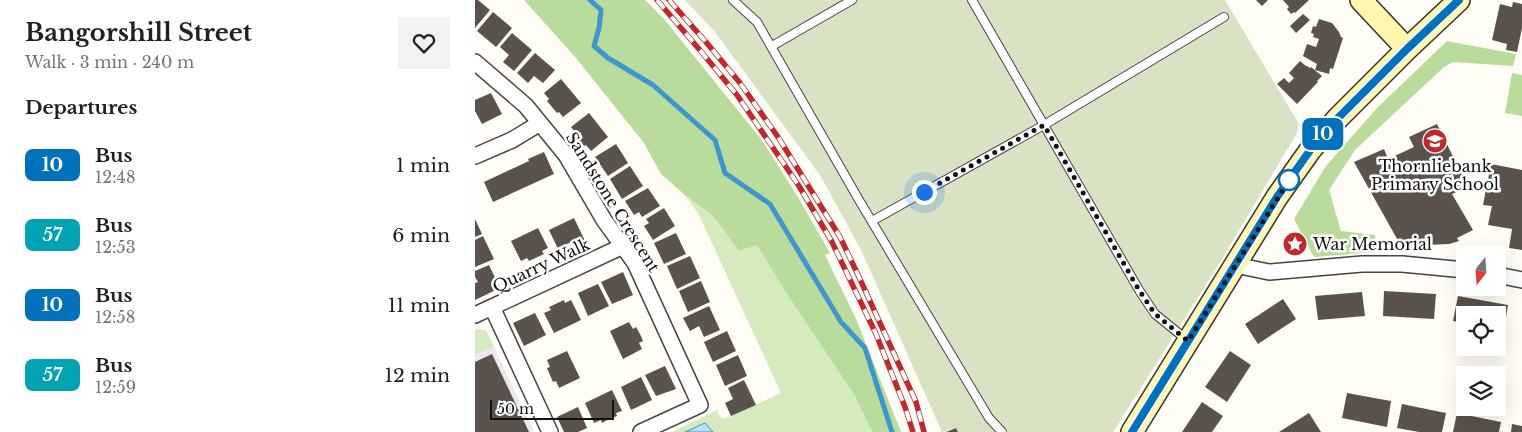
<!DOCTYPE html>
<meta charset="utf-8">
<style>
body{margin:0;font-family:"Libre Baskerville",serif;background:#f2f2f2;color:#202124;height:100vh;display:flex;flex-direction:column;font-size:19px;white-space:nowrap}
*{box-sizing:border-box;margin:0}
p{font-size:16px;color:#757577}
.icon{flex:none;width:28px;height:28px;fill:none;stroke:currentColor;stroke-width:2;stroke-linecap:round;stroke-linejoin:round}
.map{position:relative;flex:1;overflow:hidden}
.sheet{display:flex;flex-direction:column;background:#fff;width:475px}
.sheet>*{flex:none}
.badge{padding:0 10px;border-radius:8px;font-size:18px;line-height:32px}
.needle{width:32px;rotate:197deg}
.buttons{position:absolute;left:981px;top:246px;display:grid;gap:10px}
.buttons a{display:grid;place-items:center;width:50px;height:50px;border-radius:0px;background:#fff;box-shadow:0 5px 20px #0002;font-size:25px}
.scale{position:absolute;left:15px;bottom:12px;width:124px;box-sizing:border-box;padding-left:5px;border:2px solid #111;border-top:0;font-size:14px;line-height:18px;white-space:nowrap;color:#111;-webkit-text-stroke:4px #fff;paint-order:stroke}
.you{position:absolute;width:25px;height:25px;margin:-12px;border:4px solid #fff;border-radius:50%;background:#1a73e8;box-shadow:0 0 0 8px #1a73e833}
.map>.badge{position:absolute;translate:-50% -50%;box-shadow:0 0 0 2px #fff}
h2{padding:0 25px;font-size:19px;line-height:45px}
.round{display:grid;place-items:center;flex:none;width:52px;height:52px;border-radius:0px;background:#f2f2f2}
.head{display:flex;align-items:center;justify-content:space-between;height:85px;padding:0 25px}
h1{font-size:24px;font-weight:700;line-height:38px}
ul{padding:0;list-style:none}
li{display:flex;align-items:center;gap:15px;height:70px;padding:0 25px}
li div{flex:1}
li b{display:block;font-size:19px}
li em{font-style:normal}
li .badge{min-width:55px;font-weight:700;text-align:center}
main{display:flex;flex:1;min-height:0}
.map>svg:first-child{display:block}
</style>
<main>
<section class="sheet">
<div class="head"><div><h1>Bangorshill Street</h1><p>Walk · 3 min · 240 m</p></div><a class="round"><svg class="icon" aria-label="heart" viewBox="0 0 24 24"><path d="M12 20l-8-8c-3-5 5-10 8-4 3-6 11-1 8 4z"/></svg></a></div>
<h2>Departures</h2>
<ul>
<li><span class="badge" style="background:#0072bc;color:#fff">10</span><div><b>Bus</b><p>12:48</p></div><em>1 min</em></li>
<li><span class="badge" style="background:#00a3b4;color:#fff">57</span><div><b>Bus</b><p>12:53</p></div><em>6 min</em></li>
<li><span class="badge" style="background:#0072bc;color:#fff">10</span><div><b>Bus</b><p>12:58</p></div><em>11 min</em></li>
<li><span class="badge" style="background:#00a3b4;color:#fff">57</span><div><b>Bus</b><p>12:59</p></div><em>12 min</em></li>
</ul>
</section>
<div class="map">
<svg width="1047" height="432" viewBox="0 0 1047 432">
<rect width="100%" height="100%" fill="#fffdf5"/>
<path fill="#eee6ef" d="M19 347 59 432H0V355Z"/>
<path fill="#d5ebbd" d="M210 195 238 216 264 251 282 245 308 288 380 396 397 432H197L242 410 246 418 250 419 306 393 223 213Z
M3 329 11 330 19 347 0 355V330Z"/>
<path fill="#b9dc9c" d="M49 0H170L189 19 286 139 323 197 355 253 350 255 381 319 426 432H397L380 396 308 288 282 245 264 251 238 216 210 195 186 174 169 143 101 58Z
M972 41 1041 54 1038 66 978 62 969 67 880 150 854 190 866 231 900 235V252L839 257 819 219 851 166 902 108Z
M1037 73 1047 75V116L1030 113Z"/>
<path fill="#d9e3c4" d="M210 0H750L824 124 822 133 744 264 638 432H483L481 428 467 432 387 252 345 175 240 32Z"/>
<path fill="#b9e0f7" stroke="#3f96cf" d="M230 423 238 432H210Z"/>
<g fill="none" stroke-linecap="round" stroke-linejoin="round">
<path stroke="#3f96cf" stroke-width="5" d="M115 0 126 10 124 28 119 46 133 58 178 85 240 140 250 173 295 204 366 322 390 348 417 432"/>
</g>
<path fill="#5a524d" d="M0 0H3L15 10 0 28Z
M781 0H793L787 6Z
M808 0H834L820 13 819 12 816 14 812 9 814 7Z
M1038 2 1047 4V28L1042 52 1031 50 1032 44 1017 40 1025 4 1037 7Z
M18 12 37 28 21 47 2 31Z
M828 14 835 20 821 33 815 26Z
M844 19 857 23 864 32 866 37 868 38 858 69 855 68 854 74 840 70 842 64 828 56 832 44 841 47 844 39 838 37 839 34 836 33 838 26 841 27Z
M37 33 57 50 39 71 28 62 34 55 25 47Z
M60 53 80 70 68 83 59 76 53 83 42 73Z
M825 61 831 66H832L835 68 836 67 847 76 842 81 843 82 822 104 802 84 809 78 814 83 819 78 814 73Z
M86 79 106 103 88 117 84 112 82 113 72 101 74 99 69 93Z
M16 93 27 114 7 124 0 111V100Z
M114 113 133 137 116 151 111 145 109 146 99 134 101 133 96 127Z
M962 124 993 187 977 194 998 230 982 238 984 241 974 244 926 246 879 162 909 149 913 159 939 147 934 137Z
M141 144 153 163 133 176 120 157Z
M69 152 79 174 18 202 9 182 54 161 53 159Z
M1016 164 1047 170V250L1034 248 1037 229 1013 225 1017 206 1008 205Z
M155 166 168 186 147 199 135 179Z
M173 188 185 206 167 217 164 212 159 215 150 201Z
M189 208 200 226 178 240 169 226 174 223 171 219Z
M99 218 110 241 102 244 100 240 90 245 92 249 85 253 74 230Z
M0 219 7 234 0 237Z
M63 228 73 248 67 251 69 254 54 261 52 258 46 261 36 241Z
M201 233 211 254 189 264 179 243Z
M8 236 19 259 0 267V240Z
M215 256 225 278 202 289 192 266Z
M14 265 25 288 0 300V283L3 282 0 277V271Z
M148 272 158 295 137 304 126 282Z
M226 281 235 302 213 312 204 291Z
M123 284 134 306 113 316 103 293Z
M909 291 961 294 959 319 908 316Z
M887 292 890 316 843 320 840 296Z
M983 296 1033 305 1029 330 1022 329V315H990V323L978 321Z
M808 299 821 319 783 344 770 324Z
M89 300 90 303 96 300 106 320 79 333 69 313 76 310 74 307Z
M234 306 245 330 229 337 224 326 215 331 208 318Z
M60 313 71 335 49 346 38 323Z
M154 322 158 329 161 327 165 334 168 341 164 343 167 349 148 359 135 331Z
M252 331 261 351 238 362 229 342Z
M92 351 105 378 84 388 81 381 78 382 72 368 75 367 72 360Z
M755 351 776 365 752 402 730 387Z
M17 354 54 432H0V362Z
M263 355 272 376 250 386 241 365Z
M190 366 201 389 181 396 170 375Z
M166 377 177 400 156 410 146 387Z
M269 380 281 405 256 416 250 403 258 399 253 388Z
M137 390 147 411 141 413 142 416 134 419 127 423 126 420 119 423 110 403Z
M872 393 916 401 912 427 867 418Z
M727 402 748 416 737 432H707Z
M927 404 971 413 967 432H944L922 428Z
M103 407 112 428 103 432H89L82 417Z
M834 413 846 432H804Z
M982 413 1026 422 1024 432H978Z
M1037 424 1047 426V432H1036Z
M481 428 483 432H471Z"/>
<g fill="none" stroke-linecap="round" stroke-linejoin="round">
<defs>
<path id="lane" d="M258 0 282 22 384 200 514 418 527 432
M497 0 664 290 680 314 712 340
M297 46 377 0
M397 221 569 125 749 17"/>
<path id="street" d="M0 62 51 106 91 155 129 220 160 263 225 405 166 432
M0 156 37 140 65 123
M760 265 794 272 887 264H927L990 270
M1022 275 1047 280
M17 307 75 432
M0 315 148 246"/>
<path id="secondary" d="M886 0 932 49
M657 432 802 197 836 149 863 118 932 49 984 0"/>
</defs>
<use href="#lane" stroke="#444" stroke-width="10"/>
<use href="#street" stroke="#444" stroke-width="18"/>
<use href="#secondary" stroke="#333" stroke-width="24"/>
<use href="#lane" stroke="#fff" stroke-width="8"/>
<use href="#street" stroke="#fff" stroke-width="15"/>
<use href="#secondary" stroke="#fff6b0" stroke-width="21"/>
<defs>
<path id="rail" d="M182 0 224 49 262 95 324 186 357 242 401 334 430 407 438 432
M194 0 231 42 265 83 303 137 365 237 384 277 441 402 449 432"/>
</defs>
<use href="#rail" stroke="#c4262e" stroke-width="5.5"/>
<use href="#rail" stroke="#fff" stroke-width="4" stroke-dasharray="11" stroke-linecap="butt"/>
</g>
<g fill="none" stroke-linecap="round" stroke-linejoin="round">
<defs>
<path id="line" d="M657 432 802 197 836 149 863 118 932 49 984 0"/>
</defs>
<use href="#line" stroke="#fff" stroke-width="11"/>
<use href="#line" stroke="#0072bc" stroke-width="8"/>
<path stroke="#111" stroke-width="5" stroke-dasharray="0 9" d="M449 192 569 125 664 290 680 314 713 341 814 180"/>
</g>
<defs>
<symbol id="school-disc" viewBox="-11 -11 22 22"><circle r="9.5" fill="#c4262e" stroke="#fff"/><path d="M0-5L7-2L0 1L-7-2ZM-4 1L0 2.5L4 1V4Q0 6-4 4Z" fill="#fff"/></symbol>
<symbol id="sight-disc" viewBox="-11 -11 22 22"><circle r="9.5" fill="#c4262e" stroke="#fff"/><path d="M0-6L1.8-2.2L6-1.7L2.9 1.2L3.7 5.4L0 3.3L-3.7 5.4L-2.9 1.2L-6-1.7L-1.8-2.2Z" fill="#fff"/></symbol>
</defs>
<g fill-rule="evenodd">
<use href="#school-disc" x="946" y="127" width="28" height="28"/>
<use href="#sight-disc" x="806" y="230" width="28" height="28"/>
</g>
<circle fill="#fff" stroke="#0072bc" stroke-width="2.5" cx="814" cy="180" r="10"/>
<g text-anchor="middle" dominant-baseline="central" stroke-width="5" stroke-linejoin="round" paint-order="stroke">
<g font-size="16" fill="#111" stroke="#fff">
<text x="960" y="166">Thornliebank<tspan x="960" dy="18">Primary School</tspan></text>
<text x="838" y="244" text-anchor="start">War Memorial</text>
</g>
<g font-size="16" fill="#111" stroke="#fff">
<text transform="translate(138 202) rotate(58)">Sandstone Crescent</text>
<text transform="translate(66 265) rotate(-25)">Quarry Walk</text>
</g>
</g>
</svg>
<div class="buttons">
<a><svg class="needle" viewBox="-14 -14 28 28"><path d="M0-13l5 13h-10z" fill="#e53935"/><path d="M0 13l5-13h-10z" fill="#757577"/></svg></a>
<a><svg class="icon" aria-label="locate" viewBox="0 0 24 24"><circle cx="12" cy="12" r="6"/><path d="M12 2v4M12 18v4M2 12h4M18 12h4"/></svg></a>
<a><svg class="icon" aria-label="layers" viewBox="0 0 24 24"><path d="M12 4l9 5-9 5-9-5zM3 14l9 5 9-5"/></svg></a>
</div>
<div class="scale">50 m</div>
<div class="you" style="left:449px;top:192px"></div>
<b class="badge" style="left:848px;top:134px;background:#0072bc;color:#fff">10</b>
</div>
</main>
